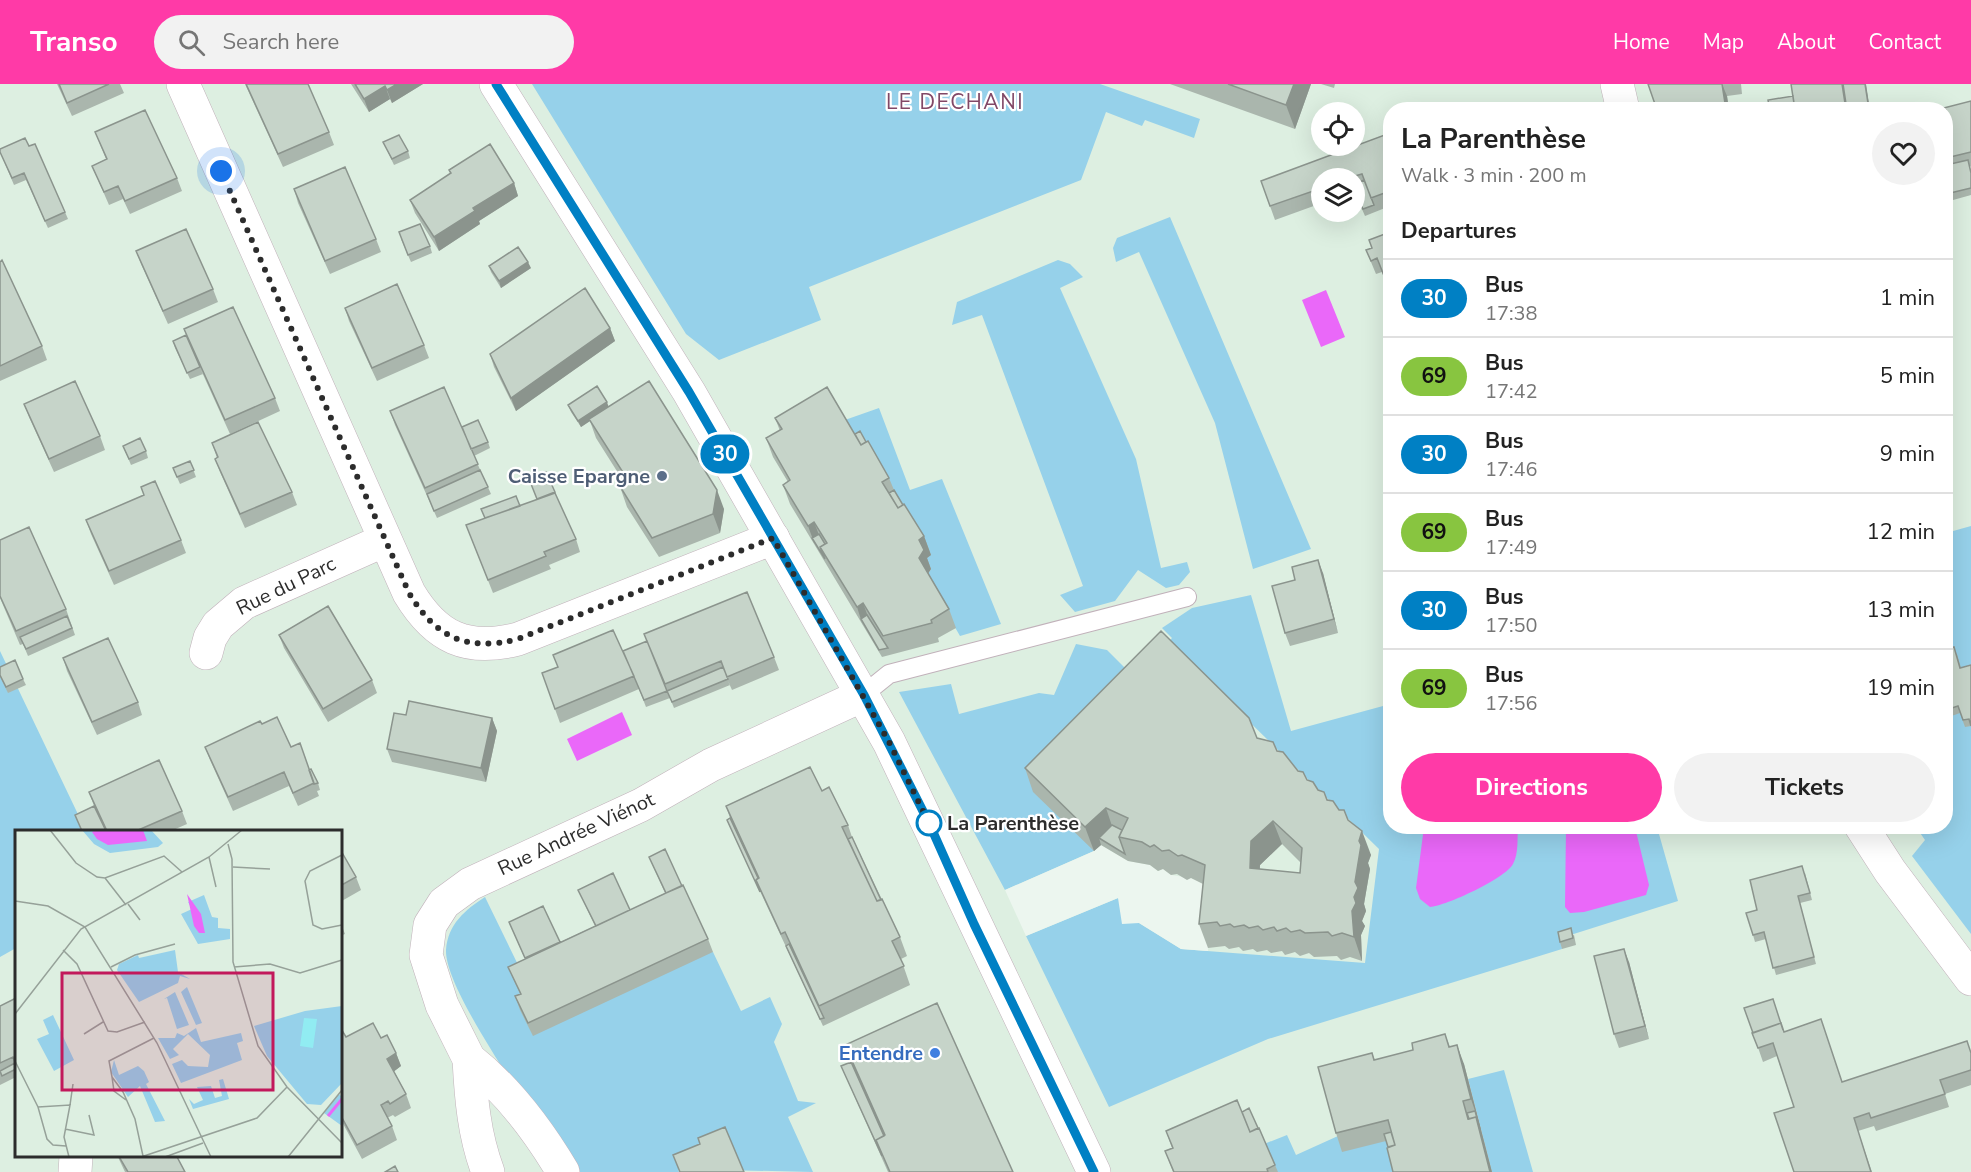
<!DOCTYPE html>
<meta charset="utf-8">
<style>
body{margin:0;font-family:"Nunito Sans",sans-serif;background:#f2f2f2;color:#222;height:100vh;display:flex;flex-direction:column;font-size:22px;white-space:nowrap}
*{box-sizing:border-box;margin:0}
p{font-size:20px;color:#767676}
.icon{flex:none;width:33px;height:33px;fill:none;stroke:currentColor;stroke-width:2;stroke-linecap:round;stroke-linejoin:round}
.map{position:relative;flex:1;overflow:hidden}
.drawer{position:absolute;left:1383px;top:18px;width:570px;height:732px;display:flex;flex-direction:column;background:#fff;border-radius:24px;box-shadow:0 6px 24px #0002}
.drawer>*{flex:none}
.badge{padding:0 12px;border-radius:20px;font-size:21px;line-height:39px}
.buttons{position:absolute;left:1311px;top:18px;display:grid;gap:12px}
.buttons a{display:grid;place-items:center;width:54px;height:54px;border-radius:50%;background:#fff;box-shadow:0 6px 24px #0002;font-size:30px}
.you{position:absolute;width:30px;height:30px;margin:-15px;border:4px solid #fff;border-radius:50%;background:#1a73e8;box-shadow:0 0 0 9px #1a73e833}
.map>.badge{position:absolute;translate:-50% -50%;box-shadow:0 0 0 3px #fff}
h2{padding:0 18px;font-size:22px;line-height:54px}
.round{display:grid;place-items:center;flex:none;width:63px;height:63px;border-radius:32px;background:#f2f2f2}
.headline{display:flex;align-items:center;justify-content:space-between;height:102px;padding:0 18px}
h1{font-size:28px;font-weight:700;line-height:45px}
.primary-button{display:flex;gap:12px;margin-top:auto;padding:12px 18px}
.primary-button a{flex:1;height:69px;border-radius:36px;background:#ff3aa7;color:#fff;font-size:24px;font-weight:700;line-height:69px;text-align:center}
.primary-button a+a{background:#f2f2f2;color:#222}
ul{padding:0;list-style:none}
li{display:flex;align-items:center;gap:18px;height:78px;padding:0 18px;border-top:2px solid #e0e0e0}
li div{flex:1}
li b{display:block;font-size:22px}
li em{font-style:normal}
li .badge{min-width:66px;font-weight:700;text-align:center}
header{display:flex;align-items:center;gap:36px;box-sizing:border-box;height:84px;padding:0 30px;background:#ff3aa7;color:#fff}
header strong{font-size:28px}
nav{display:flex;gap:33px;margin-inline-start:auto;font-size:21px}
.search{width:420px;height:54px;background:#f2f2f2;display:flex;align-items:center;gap:15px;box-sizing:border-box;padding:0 21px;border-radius:33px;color:#767676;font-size:22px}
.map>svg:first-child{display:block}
</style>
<header>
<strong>Transo</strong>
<div class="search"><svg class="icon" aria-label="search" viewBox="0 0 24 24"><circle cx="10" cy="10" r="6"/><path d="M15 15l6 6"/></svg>Search here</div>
<nav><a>Home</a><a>Map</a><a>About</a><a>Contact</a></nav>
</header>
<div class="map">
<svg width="1971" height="1088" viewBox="0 0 1971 1088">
<rect width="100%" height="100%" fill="#ddefe1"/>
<path fill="#96d1ea" d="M532 0H1100L1200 35 1194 54 1145 36 1142 42 1106 28 1081 96 809 203 821 236 719 276 686 250Z
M1170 133 1311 465 1253 485 1215 339 1139 168 1116 178 1113 164 1117 154Z
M1058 176 1070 180 1083 193 1060 204 1136 375 1161 484 1187 478 1190 488 1179 501 1166 504 1138 486 1115 517 1075 528 1060 511 1083 502 982 231 952 241 957 218Z
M879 324 910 406 942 395 1001 540 960 552 926 493 931 485 926 475 930 470 842 337Z
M1971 442V850L1912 772 1925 756 1916 743 1946 742V449Z
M1251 511 1291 647 1383 622 1387 634H1390V742L1657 743 1678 817 1561 854 1562 865 1268 955 1109 1023 1026 852 1118 814 1139 839 1181 865 1365 879 1379 765 1176 566 1094 767 1005 806 899 608 951 600 959 630 1039 609 1054 611 1076 560 1107 566 1134 593 1172 554 1162 544 1192 524Z
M0 567 86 747 16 748V864L0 873Z
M485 813 523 891 713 868 741 927 770 913 782 940 774 958 798 1017 816 1019 788 1033 813 1088 678 1085 679 1088H572C545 1046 444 908 446 866 448 840 465 826 485 813Z
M1504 986 1533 1088H1492L1468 995Z
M1287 1051 1296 1071 1338 1052 1387 1057 1395 1088H1277L1264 1060Z"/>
<path fill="#ecf6ef" d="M1101 761 1128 777 1150 781 1158 787 1163 785 1171 791 1191 794 1213 804 1208 867 1181 865 1139 839 1122 840 1118 814 1026 852 1005 806 1094 767Z"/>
<path fill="#ea68f9" d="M1326 206 1345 253 1321 263 1302 216Z
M622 628 632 651 577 677 567 655Z
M1424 743H1518C1517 754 1519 769 1513 780 1506 794 1446 822 1430 823L1420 815 1416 804Z
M1566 743H1635L1649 801 1646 811 1584 828 1570 829 1565 823Z"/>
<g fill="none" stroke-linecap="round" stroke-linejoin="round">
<defs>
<path id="service" d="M863 611 889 590 1187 513"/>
<path id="minor" d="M183 0 409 509C436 554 467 568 518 555L773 454
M1617 0 1623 26
M206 569 210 554 218 541 244 519 385 456
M1861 742 1890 787 1971 895
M469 975 442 921 426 871 430 841 444 819 470 800 641 721 711 681 863 611
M75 1088 76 1072
M488 1088C474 1051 471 1014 469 975 507 1005 538 1046 563 1088"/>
<path id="tertiary" d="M496 0 689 308 889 658 1094 1088"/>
</defs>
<use href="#service" stroke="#c1b1ba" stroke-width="20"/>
<use href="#minor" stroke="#c1b1ba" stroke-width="34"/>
<use href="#tertiary" stroke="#c1b1ba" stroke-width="34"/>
<use href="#service" stroke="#fff" stroke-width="18"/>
<use href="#minor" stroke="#fff" stroke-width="33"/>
<use href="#tertiary" stroke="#fff" stroke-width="33"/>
</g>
<path fill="#aab6ad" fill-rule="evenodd" d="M57 0H120L124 9 72 32Z
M245 0 329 48 334 61 283 83Z
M351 0H423L392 19 390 15 369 28Z
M1170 0H1311L1295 45Z
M1321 0H1335L1334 4Z
M1648 0H1741L1742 10 1727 12 1729 26H1657Z
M1971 17V82L1970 83 1971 86V111L1946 118V26Z
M95 48 177 94 182 107 130 130 123 115 109 121 92 82 106 75Z
M1390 49V122L1365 132 1354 107V94H1322V119L1275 136 1261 97Z
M383 58 408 67 410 74 394 81Z
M29 62 65 128 68 135 48 144 26 96 14 101 0 68Z
M449 86 514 99 518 112 479 137 480 140 439 167 415 129 410 116 450 90Z
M294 105 376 155 381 168 330 190 298 119Z
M1390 148V209L1382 188 1376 190 1366 166 1372 164Z
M401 155 430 162 432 169 411 178Z
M136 167 213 205 218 218 168 240 141 180Z
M0 178 42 262 47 276 0 297Z
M489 182 531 184 501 204 491 188Z
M345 224 424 261 429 274 377 297 349 237Z
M610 244 615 257 516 327 494 283 490 270Z
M184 245 275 314 280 327 230 350 201 286 203 290 190 295 175 264 173 257 186 251Z
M24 320 100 352 105 366 54 388 29 333Z
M568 321 609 322 724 425 720 449 659 473 627 423 617 394 620 392 596 354 590 337 581 343 571 328Z
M390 327 462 343 488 358 490 364 474 372 491 410 437 434 395 341Z
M775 334 855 350 889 394 894 406 903 421 924 452 931 471 927 474 931 485 928 489 949 525 956 544 938 554 939 558 882 573 790 420 783 401 788 398 773 373 766 354 780 347Z
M212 359 292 408 297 421 245 444 220 388 215 375 217 374Z
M123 362 146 367 148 374 131 381Z
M190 377 196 393 180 400 173 384Z
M144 411 181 456 186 469 114 501 91 450 86 436Z
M520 422 576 455 580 468 549 481 551 485 493 509 466 441Z
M0 456 66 525 75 551 28 572 23 560 20 561 0 514Z
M1323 489 1338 549 1290 562 1285 549 1295 496Z
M279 551 372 596 377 609 328 638 284 564Z
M1946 565 1957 570 1961 584 1971 642 1965 643 1960 629 1946 634Z
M625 572 774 573 779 586 732 606 728 597 730 601 674 624 670 614 646 623 639 605 560 639 542 589Z
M63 574 138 618 142 631 97 651 67 587Z
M0 583 23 595 26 601 8 609 0 593Z
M406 631 492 634 497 647 486 698 392 678 387 665Z
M262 640 291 663 309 686 318 699 320 706 317 707 319 712 298 722 289 702 233 727 210 676 205 663Z
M1257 654 1277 667 1339 726 1348 736 1371 771 1368 779 1370 785 1364 820 1366 827 1362 837 1365 842 1361 851 1362 877 1350 873 1341 876 1337 872 1314 873 1309 869 1300 872 1295 868 1285 871 1282 867 1271 869 1267 866 1257 868 1253 865 1243 867 1239 863 1229 865 1225 862 1208 864 1199 840 1203 800 1191 794 1187 796 1177 790 1171 791 1163 785 1158 787 1150 781 1128 777 1101 761 1094 767 1033 708 1025 684ZM1282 760 1301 779 1300 789 1260 785V781Z
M822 707 848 741 852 753 900 853 907 872 901 875 910 901 823 942 730 743 727 736 730 734 726 722Z
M89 708 182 727 187 740 171 747H82L75 731 94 722Z
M340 765 356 793 361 806 340 818Z
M649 773 708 855 713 868 533 952 520 926 515 912 520 910 508 883 525 875 509 838 560 858 595 842 578 806 630 826 665 809Z
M1805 789 1812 816 1800 819 1816 880 1776 891 1766 855 1755 858 1753 851 1757 826Z
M340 837 345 850 340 852Z
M1574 851 1576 861 1562 865 1560 858Z
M1629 878 1649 955 1619 964 1614 950Z
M16 914V993L0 1001V922Z
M340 943 346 953 381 954 396 969 401 982 394 987 406 1010 411 1024 395 1033 393 1031 387 1034 392 1042 397 1056 362 1075 340 1034Z
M1784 947 1842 998 1971 967V1001L1945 1010 1949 1023 1876 1047 1874 1042 1858 1047 1872 1088H1794V1023L1777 972 1763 978 1753 949Z
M1445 950 1450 963 1464 980 1492 1088 1388 1063 1386 1057 1342 1068 1336 1049 1372 969 1375 976 1413 966Z
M845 961 1013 1088H888L841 982 851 978Z
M1242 1028 1275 1081 1278 1088H1173L1165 1067 1172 1064 1166 1047Z
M117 1071H176L185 1088H125Z"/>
<path fill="#8b948d" d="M397 0H423L392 19 387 6Z
M1294 0H1311L1295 45 1286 21Z
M1722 0 1727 12 1729 26H1726Z
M1865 0H1866L1870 26H1869Z
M385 2 390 15 369 28 364 15Z
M514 99 518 112 479 137 480 140 439 167 434 153 473 124Z
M528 178 531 184 501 204 499 197Z
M610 244 615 257 516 327 511 314Z
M607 318 609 324 589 335 590 337 581 343 578 337Z
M717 406 724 425 720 449 713 430Z
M814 438 821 456 812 454 815 461 808 442Z
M924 452 931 471 927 474 931 485 926 493 919 474V456Z
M1318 476 1323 489 1338 549 1334 535Z
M863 519 870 538 861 535 863 542 857 523Z
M492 634 497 647 486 698 481 684Z
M1106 724 1114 748 1099 754 1101 761 1094 767 1085 743Z
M1273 737 1282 760 1260 781 1258 808 1250 784 1251 757Z
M1362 747 1371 771 1368 779 1370 785 1364 820 1366 827 1362 837 1365 842 1361 851 1362 877 1354 853 1352 827 1359 757Z
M1624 865 1629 878 1649 955 1645 942Z
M1457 961 1464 980 1492 1088H1490L1476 1033 1475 1027 1471 1015Z
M396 969 401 982 392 989 387 975Z"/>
<path fill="#c6d4c9" stroke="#8b948d" stroke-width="1.5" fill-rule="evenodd" d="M59 0H109L67 19Z
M246 0H308L329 48 278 70Z
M355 0H397L387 6 385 2 364 15Z
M1228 0H1294L1286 21Z
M1648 0H1722L1726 26H1657Z
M1791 0H1842L1846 26H1795Z
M1843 0H1865L1869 26H1847Z
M1793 12 1795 26H1770L1768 16Z
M1971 17V68L1946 74V26H1936Z
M145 26 177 94 125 117 118 102 104 108 92 82 107 75 95 48Z
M1390 49V107L1371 114 1362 90 1348 94H1322V104L1270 122 1261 97Z
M399 51 408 67 392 75 383 58Z
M25 54 29 62 35 60 65 128 45 137 24 89 12 94 0 68V65Z
M490 60 514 99 473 124 475 127 434 153 410 116 451 89 449 86Z
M1968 76 1971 89V104L1946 110V81Z
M345 83 376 155 325 177 294 105Z
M1364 96 1374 121 1363 125 1354 105V100Z
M420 140 430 162 408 171 399 148Z
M186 145 213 205 163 227 136 167Z
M1390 148V207L1377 174 1371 177 1366 166 1372 164 1369 156Z
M518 163 528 178 499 197 489 182Z
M2 176 42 262 0 282V178Z
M397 200 424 261 372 284 345 224Z
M585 204 610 244 511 314 490 270Z
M233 223 275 314 225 336 184 245Z
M186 251 200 283 187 289 173 257Z
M75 297 100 352 49 375 24 320Z
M649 297 717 406 713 430 652 454 621 404 622 403 617 394 624 390 589 335Z
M597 302 607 318 578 337 568 321Z
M444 303 478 380 425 404 390 327Z
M827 303 861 361 868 357 889 394 882 398 898 424 904 420 924 452 919 456 924 466 919 474 949 525 931 536 932 539 883 552 863 519 857 523 820 463 827 459 814 438 808 442 783 401 790 396 766 354 782 345 775 334Z
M478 336 488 358 471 365 462 343Z
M258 338 292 408 240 430 215 375 218 373 212 359Z
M860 347 866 358 861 361 855 350Z
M140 354 146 367 129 375 123 362Z
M190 377 194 386 177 393 173 384Z
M480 386 488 403 434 427 427 410Z
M546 388 555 408 537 415 529 395Z
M155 397 181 456 109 487 86 436 144 411 141 403Z
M894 406 903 421 898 424 889 409Z
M555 409 576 455 544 468 546 472 488 496 466 441Z
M516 412 520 422 485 434 481 425Z
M29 443 66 525 16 547 0 512V456Z
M819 450 825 460 820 463 825 475 812 454Z
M1318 476 1334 535 1285 549 1272 502 1295 496 1292 483Z
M747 508 774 573 727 593 721 577 665 600 644 550Z
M328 522 372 596 323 625 279 551Z
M867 531 888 564 879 566 861 535Z
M67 532 72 544 26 565 20 553Z
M613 546 634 592 555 625 542 589 558 583 553 571Z
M1161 547 1249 634 1257 654 1273 658 1277 667 1283 668 1298 687 1303 688 1307 696 1313 698 1318 706 1324 708 1327 716 1333 717 1339 726H1344L1348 736 1362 747 1359 757 1361 761 1355 798 1358 804 1354 813 1356 819 1352 827 1354 853 1342 849 1332 852 1328 848 1305 849 1300 846 1291 848 1286 844 1277 847 1274 843 1263 846 1258 842 1249 844 1244 841 1234 843 1230 840 1220 842 1217 838 1199 840 1205 781 1182 771 1178 772 1169 766 1162 767 1154 761 1150 763 1142 758 1119 753 1128 734 1106 724 1085 743 1025 684ZM1273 737 1302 764 1300 789 1250 784 1251 757Z
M108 554 138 618 92 638 63 574Z
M647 557 667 607 644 616 623 567Z
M1954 563 1960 584 1971 581V642L1969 635 1963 636 1958 622 1946 626V565Z
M15 576 23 595 6 603 0 591V583Z
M723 583 728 595 672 618 667 607Z
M409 617 492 634 481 684 387 665 394 629 406 631Z
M277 633 291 663 300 659 314 699 293 709 284 688 228 713 205 663 260 637 262 640Z
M159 676 182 727 136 747H107L89 708Z
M810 683 822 707 829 703 848 741 842 743 877 817 882 815 900 853 892 857 904 882 819 922 785 848 781 850 756 796 759 794 726 722Z
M311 685 318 699 314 700 309 686Z
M94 722 106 747H82L75 731Z
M730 734 758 794 756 796 760 808 727 736Z
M1112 741 1122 746 1119 753 1125 770 1099 754Z
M852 753 881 816 877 817 848 755Z
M340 765 356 793 340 802Z
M665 765 682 802 666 809 649 773Z
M1802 782 1810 809 1798 812 1814 873 1773 884 1764 848 1753 851 1746 829 1757 826 1750 796Z
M613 789 630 826 596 842 578 806Z
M683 801 708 855 528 939 515 912 521 910 508 883Z
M543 822 560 858 525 874 509 838Z
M1571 844 1573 854 1560 858 1558 848Z
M789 860 824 934 820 935 786 862Z
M1624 865 1645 942 1614 950 1594 872Z
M16 914V977L15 978 13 973 0 979V922Z
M1773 915 1783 946 1781 939 1753 949 1744 924Z
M937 919 1013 1088H890L876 1056 885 1051 845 961Z
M1821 935 1842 998 1967 957 1971 969V986L1940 996 1945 1010 1871 1034 1869 1029 1854 1034 1871 1088H1794L1774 1029 1794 1023 1773 959 1758 964 1752 949 1781 939 1784 948Z
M373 939 381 954 387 951 396 969 387 975 406 1010 390 1020 388 1017 381 1021 392 1042 357 1061 340 1030V943L346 953Z
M1445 950 1449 963 1457 961 1471 1015 1463 1017 1468 1035 1476 1033 1490 1088H1393L1387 1064 1395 1061 1388 1036 1336 1049 1318 983 1372 969 1374 976 1413 966 1412 959Z
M851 978 884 1052 876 1056 882 1072 841 982Z
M15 979 16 985 2 992 0 987Z
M1237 1016 1250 1048 1259 1044 1275 1081 1267 1085 1268 1088H1174L1165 1067 1173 1064 1166 1047Z
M1249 1024 1258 1044 1250 1048 1242 1028Z
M1475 1027 1480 1045 1476 1033 1469 1035 1467 1029Z
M725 1043 744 1088H680L673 1071 700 1060 698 1054Z
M1391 1048 1395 1061 1388 1063 1384 1050Z
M118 1071H176L185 1088H128Z
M395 1082 398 1088H385Z"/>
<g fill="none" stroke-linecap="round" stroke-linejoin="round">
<defs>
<path id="line" d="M496 0 689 308 864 611 929 739 974 840 1094 1088"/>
</defs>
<use href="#line" stroke="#fff" stroke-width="14"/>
<use href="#line" stroke="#0080c4" stroke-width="9"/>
<path stroke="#2c2c2c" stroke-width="6" stroke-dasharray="0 10.8" d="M221 87 409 509C436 554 467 568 518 555L773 454 889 658 929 739"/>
</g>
<circle fill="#5c6f8a" stroke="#fff" stroke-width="2" cx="662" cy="392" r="6"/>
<circle fill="#fff" stroke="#0080c4" stroke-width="3" cx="929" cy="739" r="12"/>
<circle fill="#3f7fe0" stroke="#fff" stroke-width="2" cx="935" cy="969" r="6"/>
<g text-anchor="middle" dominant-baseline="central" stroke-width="4.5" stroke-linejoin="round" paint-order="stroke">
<g font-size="20" font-weight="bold" fill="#4e5e75" stroke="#fff" text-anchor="end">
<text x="650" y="392">Caisse Epargne</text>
</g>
<g font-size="20" fill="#2c2c2c" stroke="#fff">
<text transform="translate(286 502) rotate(-26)">Rue du Parc</text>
<text transform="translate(576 750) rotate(-25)">Rue Andrée Viénot</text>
</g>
<g font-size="20" font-weight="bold" fill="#2c2c2c" stroke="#fff" text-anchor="start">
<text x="947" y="739">La Parenthèse</text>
</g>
<g font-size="20" font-weight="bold" fill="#366cbe" stroke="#fff" text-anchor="end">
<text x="923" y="969">Entendre</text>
</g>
<g font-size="21" letter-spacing="1.5" fill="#814867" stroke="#fff">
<text x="955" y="18">LE DECHANI</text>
</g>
</g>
<g transform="translate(15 746)">
<rect width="327" height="327" fill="#ddefe1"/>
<path d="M67 0H136L148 13 143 17 95 23 79 14ZM189 65 197 87 203 88V98L215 99V109L183 114 166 84 177 79 173 72ZM160 120 163 142 175 149 165 146 163 153 124 172 102 140 104 134 123 125 124 128ZM172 157 187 193 181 195 166 162ZM160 162 174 195 162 199 152 168 149 169ZM327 176V253L306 275 292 274 252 226 239 196 290 181ZM38 185 59 230 39 241 22 209 34 204 28 190ZM181 198 186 212 226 203 228 211 222 213 227 230 166 253 157 234 167 230 173 236 193 237 195 225 173 204 158 219 164 225 155 229 143 208H160L162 203 169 206ZM99 230 104 245 123 236 129 241 134 252 131 254 150 291 140 292 125 256 113 267 96 242ZM208 249 214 269 178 279 174 269 179 274 188 270 182 257 196 256 200 268 207 266 204 250ZM324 264 327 267V296L309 283Z" fill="#96d1ea"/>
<path d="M289 188 302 189 298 218 285 216Z" fill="#91ecf2"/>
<path d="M81 0H128L132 11 93 15 82 9 77 2ZM172 64 186 84 190 103H184L179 96Z" fill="#ea68f9"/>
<path fill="none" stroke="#ea68f9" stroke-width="3" d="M313 286 327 269"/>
<path fill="none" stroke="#96a199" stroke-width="1.5" d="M35 0 61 33 82 47 90 48 149 26 167 42M213 14 217 29 218 132 243 216 272 257 327 313M327 25 295 41 290 51 298 95 307 99 327 95M194 27 201 57M218 37 255 39M90 48 111 75M0 71 33 76 70 97 142 213 196 327M113 74 125 90M48 120 62 134 93 201 102 202 130 192M96 137 120 125 160 114M219 137 255 134 285 143 327 130M0 184 66 99 194 27 227 0M69 204 88 192M0 231 23 277 32 309 38 315 51 316M97 247 94 231 139 208M111 270 99 261 97 247 108 262 120 289 128 326M55 275 58 254M23 277 55 275 49 307 54 327M50 299 79 305 74 285M126 327 242 288 272 257M150 327 188 313M273 327 327 260"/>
<path fill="#c2185b" fill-opacity="0.15" stroke="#c2185b" stroke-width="3" d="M47 143H258V260H47Z"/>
<rect width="327" height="327" fill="none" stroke="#2c2c2c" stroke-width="3"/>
</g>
</svg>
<div class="buttons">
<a><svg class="icon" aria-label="locate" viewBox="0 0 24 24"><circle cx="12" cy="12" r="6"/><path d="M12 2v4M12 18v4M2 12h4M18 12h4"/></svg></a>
<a><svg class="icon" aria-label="layers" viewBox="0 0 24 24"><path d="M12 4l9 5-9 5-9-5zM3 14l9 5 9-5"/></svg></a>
</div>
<div class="you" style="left:221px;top:87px"></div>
<b class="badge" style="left:725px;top:370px;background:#0080c4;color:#fff">30</b>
<section class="drawer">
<div class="headline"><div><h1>La Parenthèse</h1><p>Walk · 3 min · 200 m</p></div><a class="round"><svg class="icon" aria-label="heart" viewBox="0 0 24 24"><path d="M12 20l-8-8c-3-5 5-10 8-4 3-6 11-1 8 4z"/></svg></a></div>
<h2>Departures</h2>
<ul>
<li><span class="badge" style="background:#0080c4;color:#fff">30</span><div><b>Bus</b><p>17:38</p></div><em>1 min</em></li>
<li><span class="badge" style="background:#88c540;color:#111">69</span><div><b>Bus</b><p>17:42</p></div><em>5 min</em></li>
<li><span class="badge" style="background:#0080c4;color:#fff">30</span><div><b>Bus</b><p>17:46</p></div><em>9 min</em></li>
<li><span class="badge" style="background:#88c540;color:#111">69</span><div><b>Bus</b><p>17:49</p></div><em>12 min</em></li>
<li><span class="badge" style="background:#0080c4;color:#fff">30</span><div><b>Bus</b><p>17:50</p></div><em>13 min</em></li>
<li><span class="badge" style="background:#88c540;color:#111">69</span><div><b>Bus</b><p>17:56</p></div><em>19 min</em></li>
</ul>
<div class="primary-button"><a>Directions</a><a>Tickets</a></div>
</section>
</div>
